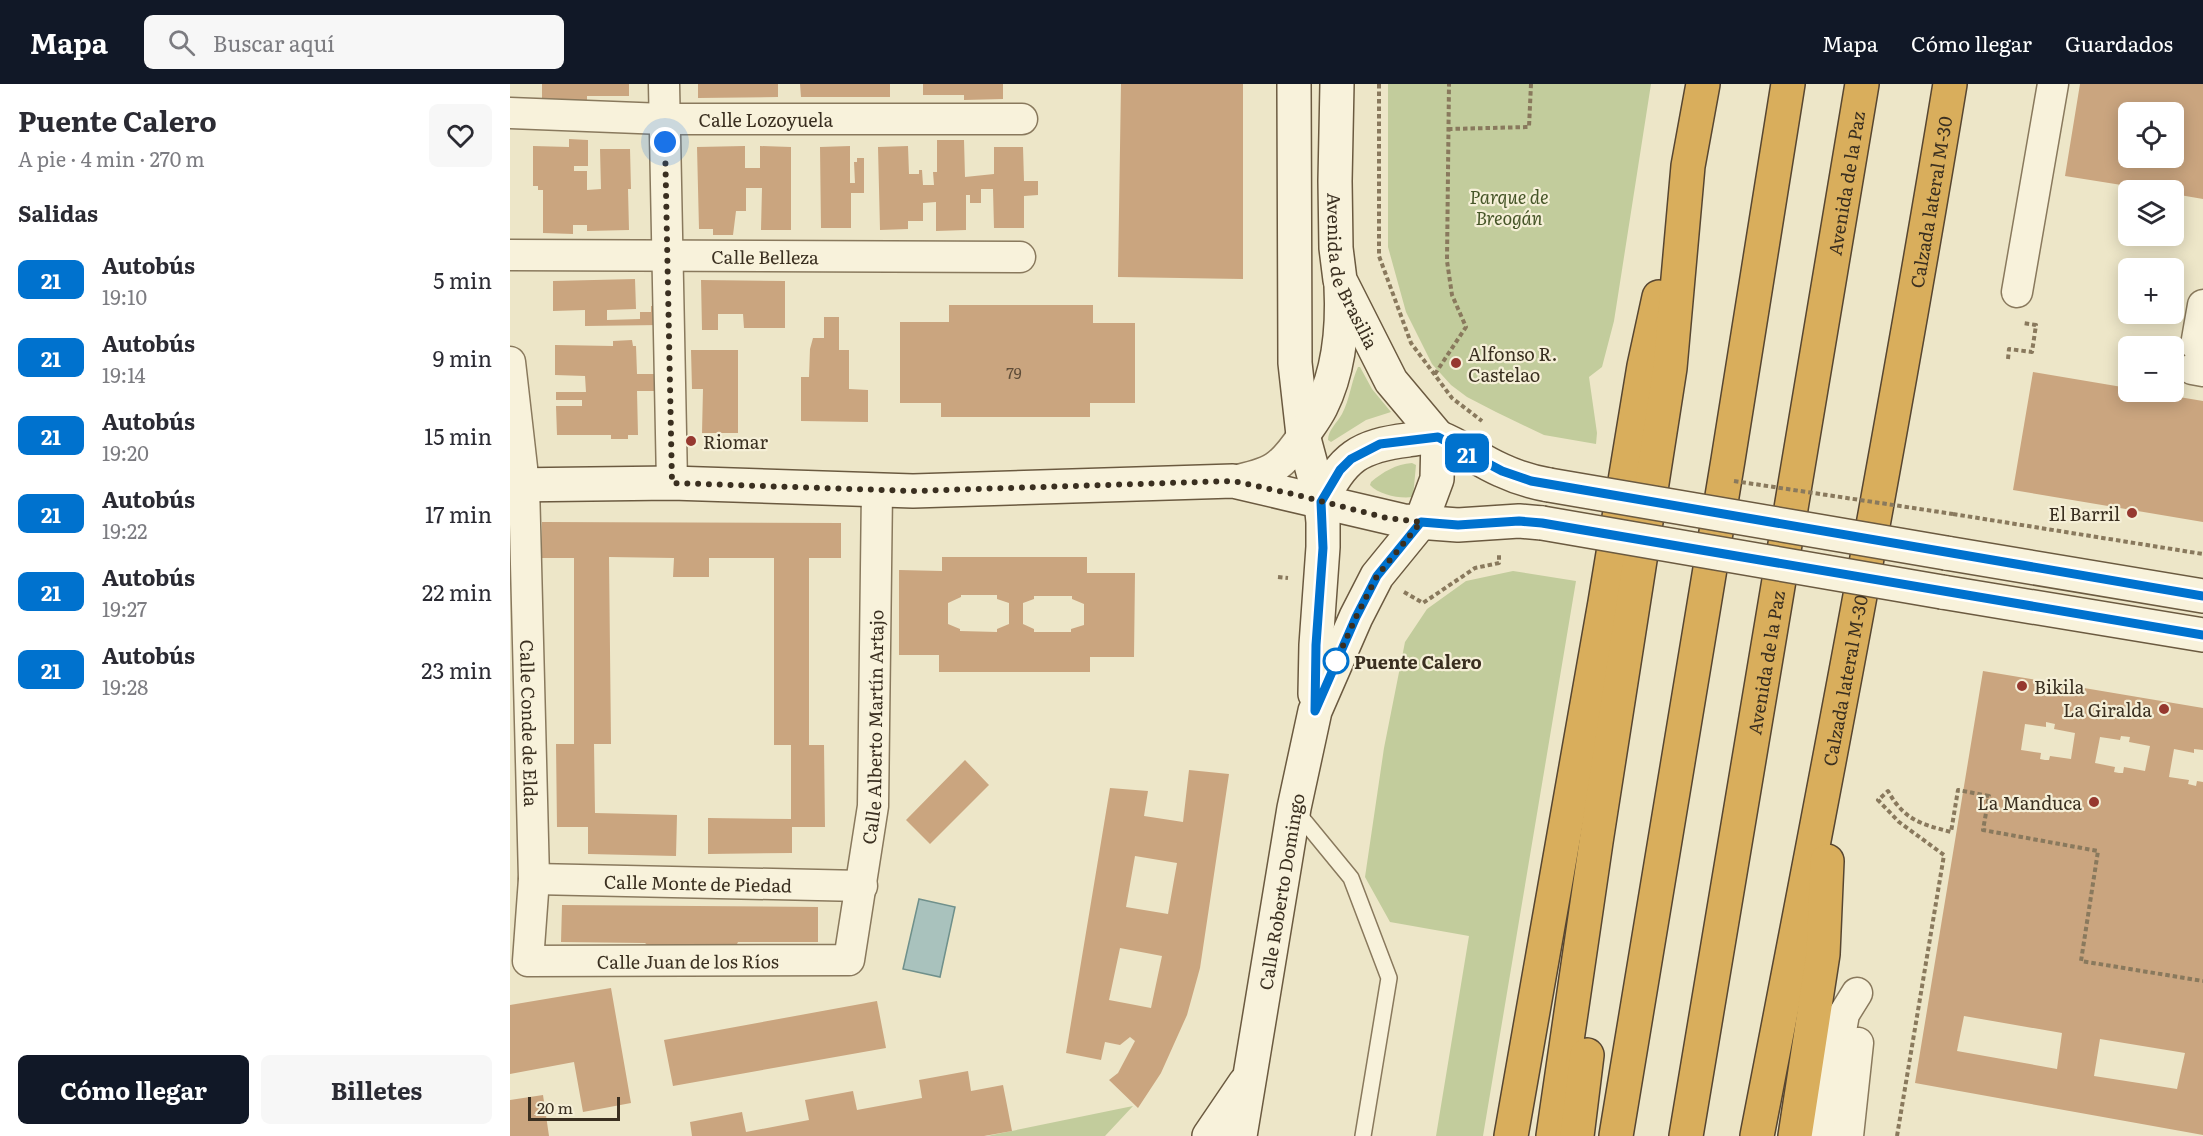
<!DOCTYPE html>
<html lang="es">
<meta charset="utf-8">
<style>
body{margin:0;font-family:Literata,serif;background:#f7f7f7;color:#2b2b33;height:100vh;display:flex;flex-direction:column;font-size:22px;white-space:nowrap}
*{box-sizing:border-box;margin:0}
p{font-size:20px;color:#7c7c81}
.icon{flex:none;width:33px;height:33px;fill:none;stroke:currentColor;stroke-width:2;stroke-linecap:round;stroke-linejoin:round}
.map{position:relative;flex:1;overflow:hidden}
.panel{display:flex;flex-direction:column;background:#fff;width:510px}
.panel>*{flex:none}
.badge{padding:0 12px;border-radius:9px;font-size:21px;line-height:39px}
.fabs{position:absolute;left:1608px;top:18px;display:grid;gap:12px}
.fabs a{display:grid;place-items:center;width:66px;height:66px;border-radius:9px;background:#fff;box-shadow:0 3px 15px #0003;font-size:30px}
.scale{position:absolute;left:18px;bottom:15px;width:92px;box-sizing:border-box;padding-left:6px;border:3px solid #3a2f20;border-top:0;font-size:16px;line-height:21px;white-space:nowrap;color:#3a2f20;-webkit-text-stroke:4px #f5efd7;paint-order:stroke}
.you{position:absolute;width:30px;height:30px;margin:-15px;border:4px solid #fff;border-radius:50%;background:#1a73e8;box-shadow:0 0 0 9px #1a73e833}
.map>.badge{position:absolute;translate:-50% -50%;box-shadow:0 0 0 3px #fff}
h2{padding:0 18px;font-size:22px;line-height:54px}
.round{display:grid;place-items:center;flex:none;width:63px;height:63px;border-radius:9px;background:#f7f7f7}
.head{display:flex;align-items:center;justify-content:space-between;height:102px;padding:0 18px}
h1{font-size:28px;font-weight:700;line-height:45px}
.primary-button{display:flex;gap:12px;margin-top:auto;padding:12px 18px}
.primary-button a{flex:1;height:69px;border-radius:9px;background:#111827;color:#fff;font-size:24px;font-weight:700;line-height:69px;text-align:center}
.primary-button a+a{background:#f7f7f7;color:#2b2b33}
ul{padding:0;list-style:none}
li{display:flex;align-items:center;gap:18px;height:78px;padding:0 18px}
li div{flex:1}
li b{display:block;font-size:22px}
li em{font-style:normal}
li .badge{min-width:66px;font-weight:700;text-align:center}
header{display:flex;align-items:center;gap:36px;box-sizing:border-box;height:84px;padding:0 30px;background:#111827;color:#fff}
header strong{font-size:28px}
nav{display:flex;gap:33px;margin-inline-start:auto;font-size:21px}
.search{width:420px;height:54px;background:#f7f7f7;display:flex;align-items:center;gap:15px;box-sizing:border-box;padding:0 21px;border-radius:9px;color:#7c7c81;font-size:22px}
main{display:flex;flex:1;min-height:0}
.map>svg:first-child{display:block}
</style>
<header>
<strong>Mapa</strong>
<div class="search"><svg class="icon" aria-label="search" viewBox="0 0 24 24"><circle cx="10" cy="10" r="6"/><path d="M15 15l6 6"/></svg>Buscar aquí</div>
<nav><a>Mapa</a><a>Cómo llegar</a><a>Guardados</a></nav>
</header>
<main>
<section class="panel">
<div class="head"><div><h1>Puente Calero</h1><p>A pie · 4 min · 270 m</p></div><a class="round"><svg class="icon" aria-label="heart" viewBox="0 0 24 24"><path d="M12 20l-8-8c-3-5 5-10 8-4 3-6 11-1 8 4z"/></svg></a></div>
<h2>Salidas</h2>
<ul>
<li><span class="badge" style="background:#0072ce;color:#fff">21</span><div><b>Autobús</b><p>19:10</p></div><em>5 min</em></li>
<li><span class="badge" style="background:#0072ce;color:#fff">21</span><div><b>Autobús</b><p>19:14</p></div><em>9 min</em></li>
<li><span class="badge" style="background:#0072ce;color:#fff">21</span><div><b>Autobús</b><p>19:20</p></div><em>15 min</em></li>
<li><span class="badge" style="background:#0072ce;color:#fff">21</span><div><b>Autobús</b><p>19:22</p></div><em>17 min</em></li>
<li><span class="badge" style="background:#0072ce;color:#fff">21</span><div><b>Autobús</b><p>19:27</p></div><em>22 min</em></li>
<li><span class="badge" style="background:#0072ce;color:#fff">21</span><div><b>Autobús</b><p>19:28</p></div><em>23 min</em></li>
</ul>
<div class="primary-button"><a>Cómo llegar</a><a>Billetes</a></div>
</section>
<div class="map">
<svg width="1693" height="1052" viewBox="0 0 1693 1052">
<rect width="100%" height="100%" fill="#ede6c8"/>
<path fill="#c2cc9c" d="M878 0H1141L1104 237 1092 283 1079 293 1087 349 1086 360 1034 351 986 328 957 313 941 301 922 280 896 228 878 163Z
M848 283H850L862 305 881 328 856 336 821 358 818 356C818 346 827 339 832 330 840 315 841 298 848 283Z
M902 379 906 381 903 413C890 415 869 411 860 401L861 398C873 388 886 380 902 379Z
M1003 487 1066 497 973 1052H926L959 852 880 838 855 793 874 664 895 558 917 525 956 497Z
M623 1022 595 1052H477Z"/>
<path fill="#a9c2bd" stroke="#6f908b" stroke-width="1.5" d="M409 815 445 823 430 893 393 885Z"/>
<path fill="#caa57f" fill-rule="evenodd" d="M32 0H119V12H77V16L32 17Z
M188 0H268V13L188 14Z
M290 0H380V13H291Z
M413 0H493V15L454 16V11H413Z
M611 0H733V195L608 193Z
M1570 0H1693V115L1664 110V106H1643L1555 92ZM1618 28H1664V74H1618Z
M59 55 78 56V82H64V87H77V106L91 105 90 65H120L121 105H118L119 146 77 147V141H63V150L33 149V106H28V102H23V62L59 63Z
M427 56H454L455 93 484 90V63H513L514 97H528V111L514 112V144H484L483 105H471V119H460V111H456V146L426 147V118L413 119V137H398V145L370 146 368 63 398 62 399 90H409V86H412L413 101H424L423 88H427Z
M235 62V84H250V62L281 63V146H251L252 104H236V127H226L223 151H203V145H189L187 63Z
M340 62V99H345L344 78H347V74H354V109H341V144H311L310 63Z
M125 195 126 225 97 226V236L130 235V228H141V222L150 221V241L75 242V226L43 227V197Z
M191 196 275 197V244H234L233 230H208V246H192Z
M439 221H583V239H625V319H580V333H431V319H390V238H439Z
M314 233H329V266H339V305L358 306V338L291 337V293H299L300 265 303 254H314Z
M122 256 123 262H126L127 290H151V307H127L128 351H118V355H101V351H47L46 322H72V316H46V308H76L75 292 45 291V261L103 262V257Z
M181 266H228V349H192L193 305H182Z
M1523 288 1618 304V308H1639L1693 317V438L1503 406Z
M32 438 331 439V474H299V661H314L315 743H282V769L198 770V734L281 735V661H264V474H199V493H163L164 474 99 473 101 660H84L85 729 167 731 166 772 78 770V743H47L46 660H64V474H31Z
M432 473H577V489H625L624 573H580V588H429V571H389V486L432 487ZM451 511H487V515L499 519V540L487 545V548L450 547V545L438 540V519L451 513ZM524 512H562V515L574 520V541L561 545V548H524V545L513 540V519L524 515Z
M1473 587 1693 624V666L1684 665V669L1664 665 1659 693 1679 696 1678 700 1686 702 1687 697 1693 698V1051L1405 999ZM1536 638 1545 640 1544 645 1565 649 1561 675 1540 672 1539 676H1535L1530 675 1531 669 1511 666 1515 640 1536 643ZM1611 652 1620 653 1619 658 1640 662 1635 687 1614 683 1613 689H1609L1604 688 1605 683 1585 679 1590 653 1610 656ZM1454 932 1552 949 1547 985 1447 967ZM1590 955 1675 969 1667 1005 1584 992Z
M455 676 479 701 420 760 396 736Z
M679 686 719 690 690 884 677 931 651 989 628 1024 599 996 608 989 625 957 620 953 610 961 595 958 591 976 556 969 600 704 638 707 634 732 673 738ZM625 772 667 779 658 830 616 823ZM610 864 652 872 641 924 599 916Z
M52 821 308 823V858H228L225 864H141L135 859 51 858Z
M101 904 121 1019 73 1028 64 978 0 990V921Z
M367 917 376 964 163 1002 154 956Z
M458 987 461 1007 493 1001 502 1047 474 1052H182L180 1038 232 1028 236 1048 299 1036 295 1016 343 1007 347 1026 412 1014 409 996Z
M33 1011 39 1052H0V1016Z"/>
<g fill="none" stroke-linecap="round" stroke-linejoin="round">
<defs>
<path id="lane" d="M786 727 841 794 879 894 853 1052"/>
<g id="street">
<path d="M154 0 162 399"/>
<path id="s1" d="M0 29 154 35H512"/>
<path id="s2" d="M0 171 510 173"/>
<path d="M1507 208 1543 0"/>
<path d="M1686 261 1693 221"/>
<path id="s3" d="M0 278 14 401 24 795 18 877 339 876 363 722 367 406"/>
<path d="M1682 285 1693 287"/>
<path d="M723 397C762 389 771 384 793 351"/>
<path id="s4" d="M24 795 352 802"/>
<path d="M1312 1052 1334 930 1347 909"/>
<path d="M1338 1052 1348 959"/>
</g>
<g id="secondary">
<path d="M784 0 785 279 793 351 811 418 813 438V463L806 561 805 610"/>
<path id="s5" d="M827 0 825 97 826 164 830 196 881 297 928 353"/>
<path d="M793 351C799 342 806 333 811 323 829 287 833 241 831 202"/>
<path d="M0 401 162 399 403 407 723 397 894 437 948 441 1009 437 1032 439"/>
<path d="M811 418C833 373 849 362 898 356 907 355 922 351 930 354 951 362 970 377 991 386 1006 393 1022 398 1039 401"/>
<path d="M1436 469 1693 512"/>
<path d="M1432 508 1693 551"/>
<path d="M699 1052 735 999"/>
<path id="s6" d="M730 1052 784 724 805 627 846 533 867 492 911 438 927 395 928 353"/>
</g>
<g id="highway">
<path d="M1001 1052 1095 518 1134 282 1149 213"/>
<path d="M1043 1052 1086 758 1160 284 1178 82 1193 0"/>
<path d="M1067 1052 1077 971"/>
<path d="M1106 1052 1218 376 1278 0"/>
<path id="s7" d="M1176 1052 1352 0"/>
<path id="s8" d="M1247 1052C1315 702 1382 352 1440 0"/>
<path d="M1285 1052 1313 870 1317 777"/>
</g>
</defs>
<use href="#lane" stroke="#89795d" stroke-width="18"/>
<use href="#street" stroke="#89795d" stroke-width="33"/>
<use href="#secondary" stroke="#6b5a40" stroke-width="36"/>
<use href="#highway" stroke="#574631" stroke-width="36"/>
<path stroke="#89795d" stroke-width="4" stroke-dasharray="4.5 3" stroke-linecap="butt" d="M869 0V172L901 259 942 314 972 337
M938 45 1019 43 1021 0
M1498 275 1499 265 1522 268 1526 241 1513 239
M925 290 956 243 942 211 937 177 939 0
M1443 430 1693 470
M768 493 778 494
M894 508 913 519 965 484 989 479V470
M1387 1052 1434 771 1389 738 1368 716 1378 707C1394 736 1411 740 1441 748L1448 706 1479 712 1473 746 1588 767 1571 877 1693 897"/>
<use href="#lane" stroke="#f8f2db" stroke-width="15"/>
<use href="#street" stroke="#f8f2db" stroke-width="30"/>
<use href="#secondary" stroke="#f8f2db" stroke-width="33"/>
<use href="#highway" stroke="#d9ae5c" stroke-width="33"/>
<defs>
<path id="secondary-bridge" d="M1039 401 1436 469
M1032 439 1432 508"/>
</defs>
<use href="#secondary-bridge" stroke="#6b5a40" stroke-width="36" stroke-linecap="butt"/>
<path stroke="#89795d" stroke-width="4" stroke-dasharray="4.5 3" stroke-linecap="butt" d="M1224 397 1443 430"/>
<use href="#secondary-bridge" stroke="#f8f2db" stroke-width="33"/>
</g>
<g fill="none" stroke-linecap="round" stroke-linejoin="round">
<defs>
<path id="line" d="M1693 512 1021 397 992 387 928 353 870 360 841 375 830 386 811 418 813 464 806 561 805 627 846 533 867 492 911 438 948 441 1009 437 1032 439 1693 551"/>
</defs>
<use href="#line" stroke="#fff" stroke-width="14"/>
<use href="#line" stroke="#0072ce" stroke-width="9"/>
<path stroke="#3a2f20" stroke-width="6" stroke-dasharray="0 10.8" d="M155 58 162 399 403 407 723 397 783 410 877 434 911 438 867 492 846 533 826 577"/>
</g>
<g fill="#96382f" stroke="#f5efd7" stroke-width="2">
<circle cx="946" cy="279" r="6"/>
<circle cx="181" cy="357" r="6"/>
<circle cx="1622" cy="429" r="6"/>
<circle cx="1512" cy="602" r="6"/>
<circle cx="1654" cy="625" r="6"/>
<circle cx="1584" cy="718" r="6"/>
</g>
<circle fill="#fff" stroke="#0072ce" stroke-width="3" cx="826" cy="577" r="12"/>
<g text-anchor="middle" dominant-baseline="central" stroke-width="4.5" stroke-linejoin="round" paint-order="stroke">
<g font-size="15" fill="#5e4c38">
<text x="504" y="288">79</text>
</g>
<g font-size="18" fill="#3a2f20" stroke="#f5efd7">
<text stroke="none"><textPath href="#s1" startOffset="256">Calle Lozoyuela</textPath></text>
<text stroke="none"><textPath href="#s7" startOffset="966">Avenida de la Paz</textPath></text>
<text stroke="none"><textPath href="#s8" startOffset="950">Calzada lateral M-30</textPath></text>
<text stroke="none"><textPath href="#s2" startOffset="255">Calle Belleza</textPath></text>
<text stroke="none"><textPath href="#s5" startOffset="190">Avenida de Brasilia</textPath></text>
<text stroke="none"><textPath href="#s7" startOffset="480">Avenida de la Paz</textPath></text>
<text stroke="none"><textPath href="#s8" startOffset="464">Calzada lateral M-30</textPath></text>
<text stroke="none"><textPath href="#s3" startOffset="362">Calle Conde de Elda</textPath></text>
<text stroke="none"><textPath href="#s3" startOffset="1156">Calle Alberto Martín Artajo</textPath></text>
<text stroke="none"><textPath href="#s4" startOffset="164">Calle Monte de Piedad</textPath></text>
<text stroke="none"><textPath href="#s6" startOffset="248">Calle Roberto Domingo</textPath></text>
<text stroke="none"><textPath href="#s3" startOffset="760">Calle Juan de los Ríos</textPath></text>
</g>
<g font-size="18" font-style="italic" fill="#465628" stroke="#f5efd7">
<text x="999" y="112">Parque de<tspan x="999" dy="21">Breogán</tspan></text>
</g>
<g font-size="18" fill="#3a2f20" stroke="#f5efd7" text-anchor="start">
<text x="958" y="269">Alfonso R.<tspan x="958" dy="21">Castelao</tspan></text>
<text x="193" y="357">Riomar</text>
<text x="1610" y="429" text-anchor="end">El Barril</text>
<text x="1524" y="602">Bikila</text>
<text x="1642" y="625" text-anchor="end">La Giralda</text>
<text x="1572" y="718" text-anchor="end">La Manduca</text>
</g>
<g font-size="18" font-weight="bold" fill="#3a2f20" stroke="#f5efd7" text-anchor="start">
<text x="844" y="577">Puente Calero</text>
</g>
</g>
</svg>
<div class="fabs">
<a><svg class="icon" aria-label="locate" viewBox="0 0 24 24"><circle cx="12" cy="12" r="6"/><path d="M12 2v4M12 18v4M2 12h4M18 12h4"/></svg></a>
<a><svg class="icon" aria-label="layers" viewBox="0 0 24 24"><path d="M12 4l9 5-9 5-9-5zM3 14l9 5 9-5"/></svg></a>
<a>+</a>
<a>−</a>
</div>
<div class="scale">20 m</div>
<div class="you" style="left:155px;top:58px"></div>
<b class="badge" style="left:957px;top:369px;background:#0072ce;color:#fff">21</b>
</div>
</main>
